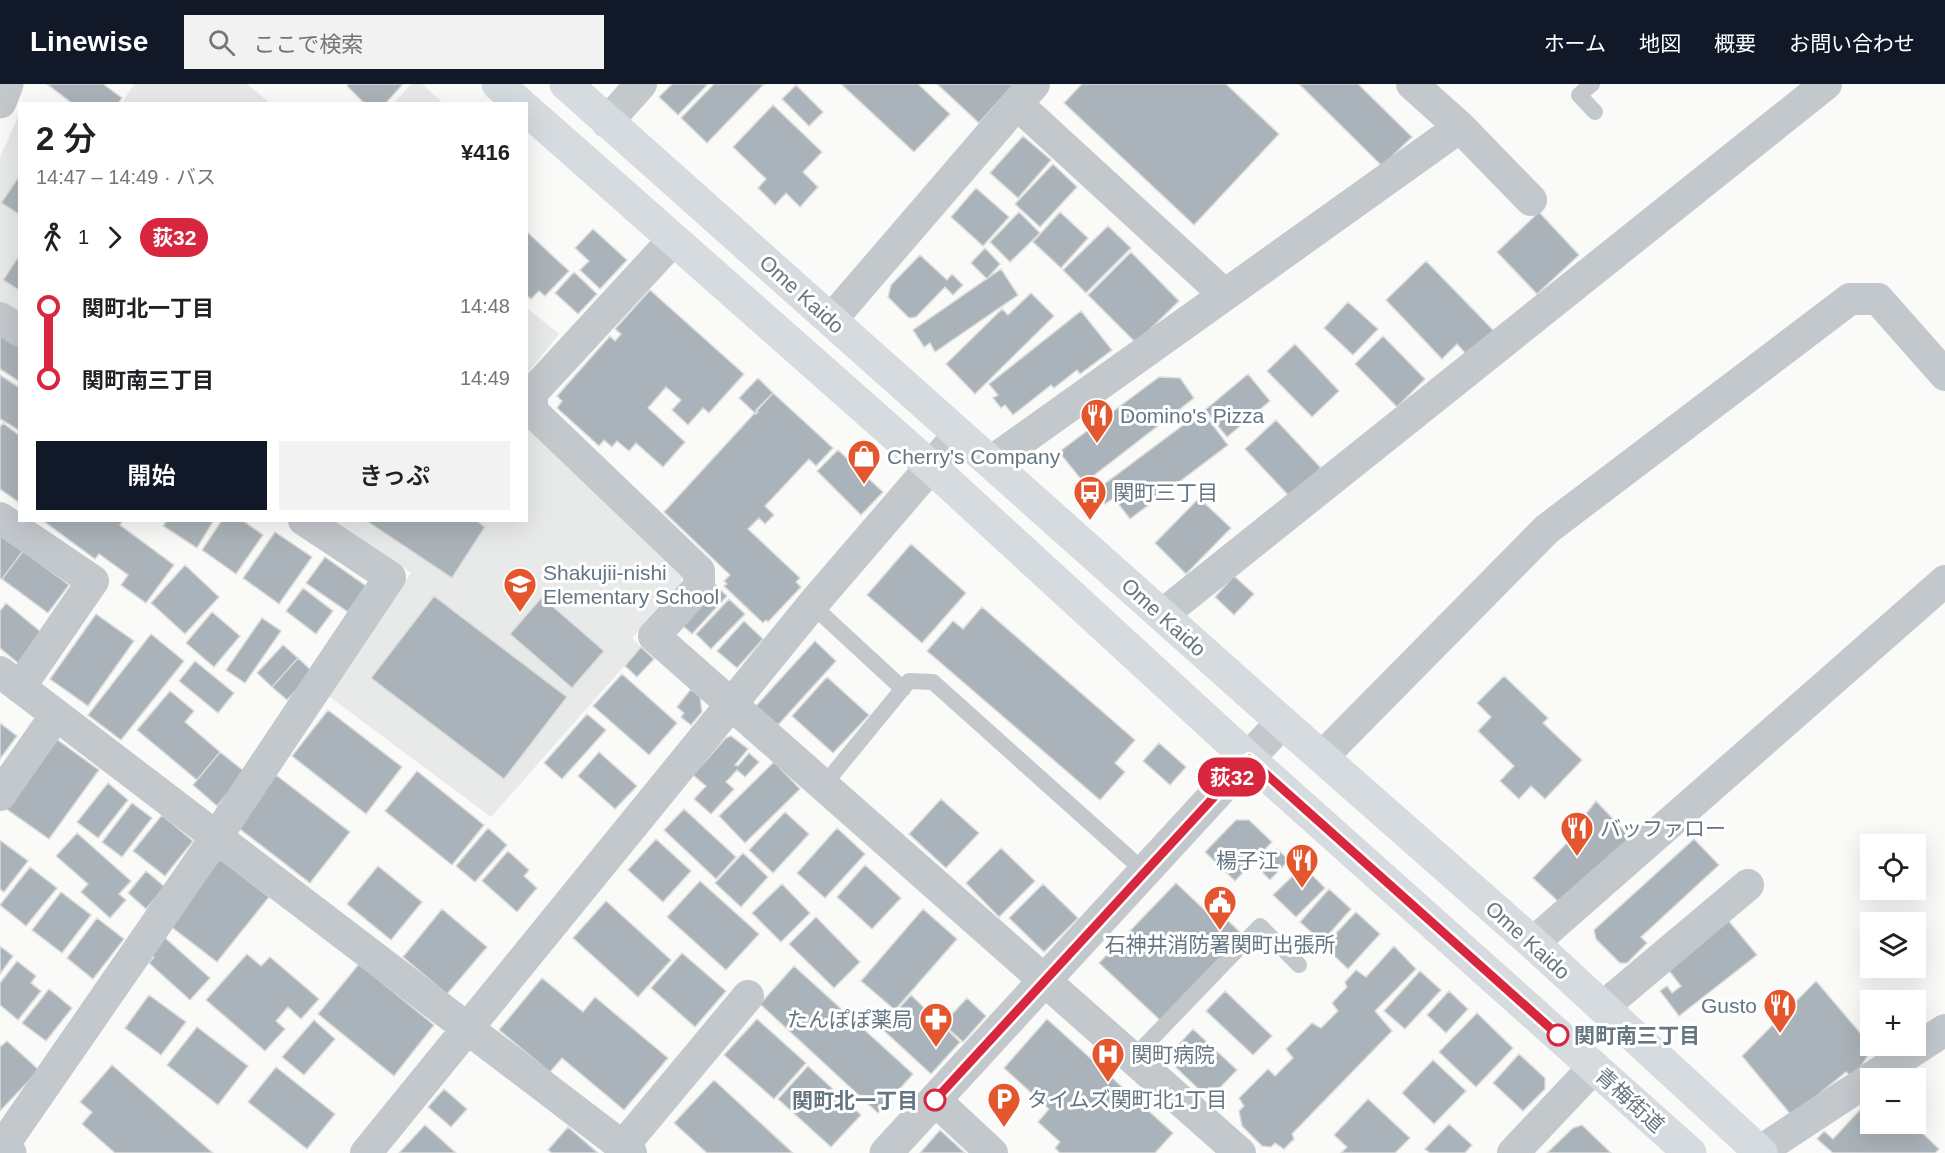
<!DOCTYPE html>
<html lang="ja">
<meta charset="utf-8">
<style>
body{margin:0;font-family:Helvetica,"Noto Sans JP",sans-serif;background:#f2f2f2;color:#202124;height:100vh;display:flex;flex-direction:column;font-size:22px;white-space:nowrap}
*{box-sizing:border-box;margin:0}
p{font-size:20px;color:#757577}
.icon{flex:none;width:33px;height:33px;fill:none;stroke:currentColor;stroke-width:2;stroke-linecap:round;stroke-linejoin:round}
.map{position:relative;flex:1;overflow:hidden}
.panel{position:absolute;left:18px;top:18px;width:510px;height:420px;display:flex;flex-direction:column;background:#fff;border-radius:0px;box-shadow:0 6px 24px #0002}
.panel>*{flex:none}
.badge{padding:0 12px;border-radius:20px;font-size:21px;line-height:39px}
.tools{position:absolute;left:1860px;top:750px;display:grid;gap:12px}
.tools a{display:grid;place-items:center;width:66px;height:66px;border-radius:0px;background:#fff;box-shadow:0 6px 24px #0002;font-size:30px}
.map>.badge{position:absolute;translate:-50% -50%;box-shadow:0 0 0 3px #fff}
.legs{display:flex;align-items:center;gap:9px;height:66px;padding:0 18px;font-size:20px}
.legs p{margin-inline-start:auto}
.overview{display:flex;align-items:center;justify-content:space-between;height:102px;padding:0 18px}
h1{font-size:33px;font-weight:600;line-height:45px}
.button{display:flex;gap:12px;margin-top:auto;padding:12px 18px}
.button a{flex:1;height:69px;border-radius:0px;background:#111827;color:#fff;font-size:24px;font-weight:600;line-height:69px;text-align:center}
.button a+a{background:#f2f2f2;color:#202124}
ul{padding:0 18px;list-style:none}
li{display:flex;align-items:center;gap:21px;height:72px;font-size:22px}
li i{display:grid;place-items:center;width:9px;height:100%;margin:0 8px;background:currentColor}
li i::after{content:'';width:15px;height:15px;margin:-8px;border:4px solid;border-radius:50%;background:#fff}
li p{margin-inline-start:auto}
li:first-child i{background:linear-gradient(#0000 50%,currentColor 0)}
li:last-child i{background:linear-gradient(currentColor 50%,#0000 0)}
header{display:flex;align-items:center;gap:36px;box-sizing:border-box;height:84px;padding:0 30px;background:#111827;color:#fff}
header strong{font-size:28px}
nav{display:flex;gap:33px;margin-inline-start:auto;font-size:21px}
.search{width:420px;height:54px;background:#f2f2f2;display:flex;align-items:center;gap:15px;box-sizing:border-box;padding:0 21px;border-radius:0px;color:#757577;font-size:22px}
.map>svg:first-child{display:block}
</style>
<header>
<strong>Linewise</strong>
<div class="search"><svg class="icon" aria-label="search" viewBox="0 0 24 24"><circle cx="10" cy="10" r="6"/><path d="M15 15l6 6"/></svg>ここで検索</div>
<nav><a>ホーム</a><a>地図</a><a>概要</a><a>お問い合わせ</a></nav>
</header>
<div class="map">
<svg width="1945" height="1069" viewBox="0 0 1945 1069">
<rect width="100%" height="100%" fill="#fafaf8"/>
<path fill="#e8e9e9" d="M134 0H247L270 19H122Z
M411 0H422L443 19H394Z
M19 31V234L0 221V73Z
M527 224 559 250 527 290Z
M527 343 682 493 680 503 632 554 641 563 491 733 327 611 411 489 399 480 332 437 526 436Z"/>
<path fill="#aab3b9" stroke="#dcdcda" stroke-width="1.5" d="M47 0H103L122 14 118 20H73Z
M349 0H403L385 20H365L347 2Z
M672 0H708L678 31 659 13Z
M714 0H764L707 59 681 34Z
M841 0H918L950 30 914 68Z
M937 0H1014L979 39Z
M1082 0H1226L1279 50 1194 141 1064 19Z
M1299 0H1358L1412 53 1382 82Z
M796 1 823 28 809 42 782 15Z
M773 21 822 68 803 88 818 103 800 123 786 109 775 121 758 104 766 95 733 63Z
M1023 52 1051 76 1018 114 990 89Z
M1053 80 1077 103 1040 143 1015 120Z
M20 91V131L1 119Z
M976 104 1009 133 983 162 951 133Z
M1019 128 1040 149 1010 178 990 158Z
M1060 128 1088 154 1061 184 1033 158Z
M1539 128 1579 171 1537 210 1497 168Z
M1108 142 1131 164 1086 209 1063 186Z
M593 145 627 176 600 205 580 186 589 177 575 164Z
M526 147 569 187 545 212 539 207 531 215 526 211Z
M985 164 1000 180 987 195 971 179Z
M1131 168 1179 217 1136 259 1088 211Z
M20 170V207L3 196Z
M920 171 947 196 952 190 963 201 953 211 945 203 916 233 909 234 888 213 891 201Z
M1426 177 1494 247 1468 272 1457 260 1442 275 1386 216Z
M1001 185 1018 211 935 268 930 259 924 263 913 246Z
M574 188 597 210 578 230 555 209Z
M650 206 744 290 709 329 703 324 688 341 672 326 681 316 666 303 648 324 685 358 663 383 636 359 629 367 617 357 612 363 604 356 599 362 557 324 562 317 557 312 610 252 615 257 621 250 615 245Z
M1031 209 1054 232 975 310 946 280 1002 225 1008 231Z
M1348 218 1378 245 1353 271 1324 244Z
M1081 227 1112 266 1080 290 1077 286 1054 304 1051 301 1013 331 1005 321 1001 324 993 314 998 311 989 300Z
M0 242 20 256V298L0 285Z
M1383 252 1425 295 1397 323 1355 280Z
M1295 260 1339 307 1312 333 1267 287Z
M1248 290 1270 317 1227 353 1205 326Z
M0 291 20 304V347L0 335Z
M1159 293 1180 294 1194 314 1084 399 1059 368Z
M758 294 773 309 756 326 758 328 756 330 739 314Z
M773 309 833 364 816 382 809 375 765 422 774 431 765 440 759 434 748 445 800 494 796 498 801 503 768 538 766 536 763 539 724 502 727 500 724 497 730 491 664 428Z
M1202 327 1228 361 1130 435 1114 414 1105 420 1095 407Z
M1276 336 1321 384 1290 413 1245 365Z
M3 339 20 352V419L0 405V343Z
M838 366 883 408 861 431 817 387Z
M1199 414 1231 444 1186 490 1155 459Z
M42 436H123L120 441 174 481 146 519 121 501 128 491 99 470 95 475Z
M167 436H214L197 464 163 442Z
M222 436H242L263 451 236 490 202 466Z
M365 436H476L485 443 452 494Z
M275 448 312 473 279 520 243 494Z
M0 450 23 467 2 495 0 494Z
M911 460 966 509 922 559 867 511Z
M23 467 69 501 48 529 2 495Z
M325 473 366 502 348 528 306 499Z
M185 481 219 513 185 550 151 519Z
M1234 492 1254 510 1234 531 1215 513Z
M710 496 727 512 692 550 681 540Z
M303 504 333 527 316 550 286 527Z
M434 512 567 613 504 695 371 594Z
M542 513 604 567 572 604 510 550Z
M729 515 745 530 711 565 696 550Z
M6 519 42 549 18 579 0 564V527Z
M982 523 1135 656 1115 679 1125 688 1100 716 927 567 953 537 963 545Z
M212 528 240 552 214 583 186 559Z
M96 530 134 557 88 622 50 595Z
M262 534 281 547 245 599 226 586Z
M744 537 763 555 737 584 717 567Z
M151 550 184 577 121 656 88 631Z
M815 557 836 577 778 641 756 622Z
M283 561 298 574 272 603 257 589Z
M641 563 654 575 637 593 625 582Z
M298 574 313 588 287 616 272 603Z
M195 577 234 609 218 629 179 597Z
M622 590 677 639 649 671 593 622Z
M1504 592 1548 634 1543 639 1582 676 1545 715 1531 702 1519 715 1500 697 1514 682 1478 647 1491 633 1477 619Z
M827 593 869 631 833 669 792 632Z
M691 605 700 613 702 628 691 641 681 633 684 629 677 623Z
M170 607 194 627 185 638 220 668 197 696 137 646Z
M328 626 402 683 366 730 292 672Z
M587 630 606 646 562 695 544 679Z
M0 639 17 652 0 675Z
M731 652 748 665 735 681 738 682 749 669 759 678 745 693 737 686 726 698 734 705 711 730 694 715 706 702 693 691 726 654Z
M55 654 99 686 49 755 5 724Z
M1159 659 1186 683 1170 701 1143 677Z
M220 668 245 688 217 722 193 701Z
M599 668 637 702 615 725 578 692Z
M774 678 800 705 745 759 719 732Z
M417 687 484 741 452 781 385 727Z
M276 691 350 748 310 799 236 742Z
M108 699 128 716 98 754 77 738Z
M941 715 979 749 946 784 909 750Z
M1596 717 1634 757 1561 820 1533 794 1590 735 1585 731Z
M132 719 152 734 122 773 102 758Z
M684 725 736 773 716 795 664 746Z
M785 728 809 750 773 789 749 766Z
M162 731 193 757 165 792 133 767Z
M1236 736H1249L1272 758 1235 797 1205 768Z
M488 744 507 761 475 798 456 782Z
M837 744 865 770 825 814 797 789Z
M77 749 131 797 119 810 126 816 110 834 81 808 88 800 56 772Z
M656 755 691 787 663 818 628 786Z
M1694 755 1719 781 1641 853 1647 859 1627 879H1620L1596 855 1594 846Z
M0 756 28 777 4 808 0 805Z
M1001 764 1035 797 999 833 966 799Z
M1277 765 1289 776 1270 796 1259 785Z
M508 767 529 786 524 792 537 804 517 828 482 797Z
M743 769 768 793 741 823 715 799Z
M220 775 269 813 217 878 169 841Z
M865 781 901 814 872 845 837 813Z
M378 782 422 818 391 856 347 820Z
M1303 782 1325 804 1296 833 1273 811Z
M30 783 57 804 26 842 0 821Z
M146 787 165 803 146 825 128 809Z
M700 797 759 850 726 886 667 833Z
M1176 799 1213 834 1219 828 1244 852 1162 938 1099 879Z
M782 800 810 829 781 858 752 829Z
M1043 800 1078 834 1044 868 1009 834Z
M1329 805 1351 825 1322 858 1300 838Z
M61 808 91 831 62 869 32 846Z
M606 817 671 876 638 913 573 854Z
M442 825 487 863 447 910 403 873Z
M923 825 957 855 895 926 861 897Z
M1356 828 1380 850 1348 885 1324 862Z
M816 833 860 878 834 904 789 860Z
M97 834 124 855 93 895 67 874Z
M1728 836 1757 871 1679 932 1660 907 1667 902 1672 909 1681 902 1667 884Z
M163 852 210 894 190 916 149 879 154 873 149 868Z
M0 862 13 872 0 890Z
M1394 862 1416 885 1375 927 1392 947 1292 1050 1294 1055 1284 1065 1275 1059 1271 1063 1262 1062 1242 1042 1239 1027 1244 1022 1239 1014 1268 985 1275 992 1293 974 1286 965 1312 939 1321 944 1338 927 1332 919 1347 903 1345 898 1356 886 1366 893Z
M682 869 726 907 695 943 651 904Z
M247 870 261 882 270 873 319 915 301 935 288 923 276 937 285 945 265 967 206 916Z
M17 877 36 892 31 899 41 907 18 936 0 921V899Z
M359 880 434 941 394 992 318 930Z
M794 882 913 990 878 1029 760 920Z
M1420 887 1441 906 1405 945 1384 927Z
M542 894 583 928 595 913 668 974 624 1026 562 974 550 988 499 946Z
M1816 897 1873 964 1853 994 1846 988 1792 1032 1742 972Z
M49 905 72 924 46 957 22 939Z
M1225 907 1272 952 1253 971 1206 927Z
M1449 907 1468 925 1446 949 1427 931Z
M149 911 186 938 161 971 125 944Z
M911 911 960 958 931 990 881 944Z
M967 914 986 932 963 958 943 940Z
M1477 929 1513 964 1476 1003 1439 968Z
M757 935 806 979 774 1015 724 971Z
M1047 935 1173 1049 1155 1069H1060L1055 1064 1060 1058 1038 1038 1049 1025 1004 984Z
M314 936 335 955 304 991 282 973Z
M197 943 248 982 218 1021 167 981Z
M1193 945 1237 986 1209 1015 1166 974Z
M7 957 39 986 0 1027V963Z
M1519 970 1545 994V1005L1523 1027 1493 999Z
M1433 976 1466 1007 1434 1040 1402 1009Z
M112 981 213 1069H115L82 1040 92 1028 80 1018Z
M808 982 861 1031 831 1063 778 1015Z
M276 983 335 1030 307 1065 248 1018Z
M714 996 793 1069H707L674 1039Z
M444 1005 467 1025 451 1043 428 1023Z
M1368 1015 1410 1054 1395 1069H1341L1347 1063 1334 1051Z
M1870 1015V1040H1913L1939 1065 1935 1069H1833L1817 1055 1824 1047 1833 1055Z
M1449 1040 1472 1061 1465 1069H1430L1425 1065Z
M425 1041 456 1069H399Z
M1582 1041 1611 1069H1547L1573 1044Z
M568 1043 598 1069H552L548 1066Z
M940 1046 965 1069H920Z"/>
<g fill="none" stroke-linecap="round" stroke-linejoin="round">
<path stroke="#c3c8cc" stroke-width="16" d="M1592 0 1579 11 1595 28
M812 521 903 605
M823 702 909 597 933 598 1145 788
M1133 974 1260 842 1299 881"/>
<path stroke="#c3c8cc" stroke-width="32" d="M1412 0 1460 43 1531 116
M1017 20 1224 210
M607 38 641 0
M673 156 532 309V327L699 487V503L654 552 1240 1069
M0 234 20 247
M831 236 1034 0
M991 378 1460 43
M0 434 93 497 20 603
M1162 531 1826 0
M0 588 631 1069
M1322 673 1547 445 1850 215H1878L1945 291
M0 711 56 631
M1533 859 1945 497
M1603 923 1748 801
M1871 994 1945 946
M935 1016 992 1069
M623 1062 748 912
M0 1066 217 752 390 493 304 436
M1759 1068 1870 995
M366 1069 812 521 959 350
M1513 1069 1594 983"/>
<path stroke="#c3c8cc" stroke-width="33" d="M0 18 7 0
M0 1061 10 1069
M886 1069 1282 638"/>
<path stroke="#d6dbdf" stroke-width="33" d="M498 0 520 20
M566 0 1282 638 1533 859 1761 1069
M526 25 930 382 1249 675 1690 1069"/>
</g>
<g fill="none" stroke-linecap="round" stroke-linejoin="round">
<defs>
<path id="line-1" d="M935 1016 1249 675 1558 951"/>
</defs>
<use href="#line-1" stroke="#fff" stroke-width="14"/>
<use href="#line-1" stroke="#d7263d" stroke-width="9"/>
</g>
<defs>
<symbol id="restaurant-pin" viewBox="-11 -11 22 30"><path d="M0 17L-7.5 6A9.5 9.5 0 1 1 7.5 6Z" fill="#e4572e" stroke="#fff"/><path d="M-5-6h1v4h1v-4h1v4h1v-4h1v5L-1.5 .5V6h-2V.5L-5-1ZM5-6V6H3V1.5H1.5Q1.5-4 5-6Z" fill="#fff"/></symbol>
<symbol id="shop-pin" viewBox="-11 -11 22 30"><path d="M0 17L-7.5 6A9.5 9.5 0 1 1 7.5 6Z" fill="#e4572e" stroke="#fff"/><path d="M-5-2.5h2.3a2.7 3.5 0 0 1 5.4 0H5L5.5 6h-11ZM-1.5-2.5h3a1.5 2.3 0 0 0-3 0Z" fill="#fff"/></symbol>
<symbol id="bus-pin" viewBox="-11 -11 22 30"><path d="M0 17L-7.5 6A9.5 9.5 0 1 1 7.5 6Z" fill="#e4572e" stroke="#fff"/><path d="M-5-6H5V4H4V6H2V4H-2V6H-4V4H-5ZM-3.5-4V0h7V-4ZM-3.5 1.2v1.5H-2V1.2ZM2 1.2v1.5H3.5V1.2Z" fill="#fff"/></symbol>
<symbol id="school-pin" viewBox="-11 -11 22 30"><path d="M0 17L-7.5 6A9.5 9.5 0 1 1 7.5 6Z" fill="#e4572e" stroke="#fff"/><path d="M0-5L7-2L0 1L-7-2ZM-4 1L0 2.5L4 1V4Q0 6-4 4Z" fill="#fff"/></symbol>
<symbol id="civic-pin" viewBox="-11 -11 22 30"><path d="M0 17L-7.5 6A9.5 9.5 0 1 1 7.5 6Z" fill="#e4572e" stroke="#fff"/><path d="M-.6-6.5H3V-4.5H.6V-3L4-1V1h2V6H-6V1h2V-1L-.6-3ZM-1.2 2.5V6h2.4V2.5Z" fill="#fff"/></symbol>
<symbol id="pharmacy-pin" viewBox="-11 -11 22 30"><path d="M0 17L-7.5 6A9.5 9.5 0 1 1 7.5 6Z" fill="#e4572e" stroke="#fff"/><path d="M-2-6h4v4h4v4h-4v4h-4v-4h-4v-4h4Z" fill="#fff"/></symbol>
<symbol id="hospital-pin" viewBox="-11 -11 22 30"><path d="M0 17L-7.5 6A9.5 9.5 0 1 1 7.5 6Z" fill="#e4572e" stroke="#fff"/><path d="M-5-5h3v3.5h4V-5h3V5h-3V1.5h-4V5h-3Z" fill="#fff"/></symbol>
<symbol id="parking-pin" viewBox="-11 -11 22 30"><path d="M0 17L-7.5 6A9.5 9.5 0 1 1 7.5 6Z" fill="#e4572e" stroke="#fff"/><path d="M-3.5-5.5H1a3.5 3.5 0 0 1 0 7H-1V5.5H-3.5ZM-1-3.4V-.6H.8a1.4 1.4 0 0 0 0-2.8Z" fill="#fff"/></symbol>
</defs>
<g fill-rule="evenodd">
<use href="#restaurant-pin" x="1078" y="312" width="38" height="52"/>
<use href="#shop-pin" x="845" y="353" width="38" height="52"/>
<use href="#bus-pin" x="1071" y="389" width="38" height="52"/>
<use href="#school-pin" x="501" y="481" width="38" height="52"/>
<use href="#restaurant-pin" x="1558" y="725" width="38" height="52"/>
<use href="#restaurant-pin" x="1283" y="757" width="38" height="52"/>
<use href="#civic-pin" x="1201" y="799" width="38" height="52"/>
<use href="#restaurant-pin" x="1761" y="902" width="38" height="52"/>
<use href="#pharmacy-pin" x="917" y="916" width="38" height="52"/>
<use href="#hospital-pin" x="1089" y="951" width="38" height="52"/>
<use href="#parking-pin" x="985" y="996" width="38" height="52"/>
</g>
<g fill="#fff" stroke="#d7263d" stroke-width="3">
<circle cx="1558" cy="951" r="10"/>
<circle cx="935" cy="1016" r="10"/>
</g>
<g text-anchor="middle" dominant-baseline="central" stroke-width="6" stroke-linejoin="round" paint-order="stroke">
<g font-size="21" fill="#657683" stroke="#fff">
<text transform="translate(802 210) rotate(42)">Ome Kaido</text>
<text transform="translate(1164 533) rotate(42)">Ome Kaido</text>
<text transform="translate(1528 856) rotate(42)">Ome Kaido</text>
<text transform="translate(1630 1016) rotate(42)">青梅街道</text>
</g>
<g font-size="21" fill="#657683" stroke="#fff" text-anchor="start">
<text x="1120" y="331">Domino's Pizza</text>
<text x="887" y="372">Cherry's Company</text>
<text x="1113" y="408">関町三丁目</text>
<text x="543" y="488">Shakujii-nishi<tspan x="543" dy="24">Elementary School</tspan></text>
<text x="1600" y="744">バッファロー</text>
<text x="1279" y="776" text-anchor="end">楊子江</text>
<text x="1220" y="860" text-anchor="middle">石神井消防署関町出張所</text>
<text x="1757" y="921" text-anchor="end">Gusto</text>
<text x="913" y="935" text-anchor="end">たんぽぽ薬局</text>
<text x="1131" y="970">関町病院</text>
<text x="1027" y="1015">タイムズ関町北1丁目</text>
</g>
<g font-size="21" font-weight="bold" fill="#657683" stroke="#fff" text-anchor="start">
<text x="1574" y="951">関町南三丁目</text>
<text x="918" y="1016" text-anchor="end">関町北一丁目</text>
</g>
</g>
</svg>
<div class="tools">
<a><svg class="icon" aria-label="locate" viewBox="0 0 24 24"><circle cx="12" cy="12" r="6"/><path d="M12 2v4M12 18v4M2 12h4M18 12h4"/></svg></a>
<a><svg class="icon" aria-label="layers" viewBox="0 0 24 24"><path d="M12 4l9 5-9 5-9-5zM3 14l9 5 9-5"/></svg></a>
<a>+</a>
<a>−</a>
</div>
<b class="badge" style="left:1232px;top:693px;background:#d7263d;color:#fff">荻32</b>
<section class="panel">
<div class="overview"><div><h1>2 分</h1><p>14:47 – 14:49 · バス</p></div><b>¥416</b></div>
<div class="legs"><svg class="icon" aria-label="walk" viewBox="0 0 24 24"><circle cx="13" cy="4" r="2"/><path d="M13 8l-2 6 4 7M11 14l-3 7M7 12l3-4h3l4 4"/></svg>1<svg class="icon" aria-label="forward" viewBox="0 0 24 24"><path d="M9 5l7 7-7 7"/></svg><b class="badge" style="background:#d7263d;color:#fff">荻32</b></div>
<ul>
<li><i style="color:#d7263d"></i><b>関町北一丁目</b><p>14:48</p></li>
<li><i style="color:#d7263d"></i><b>関町南三丁目</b><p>14:49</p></li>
</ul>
<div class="button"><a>開始</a><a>きっぷ</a></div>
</section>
</div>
